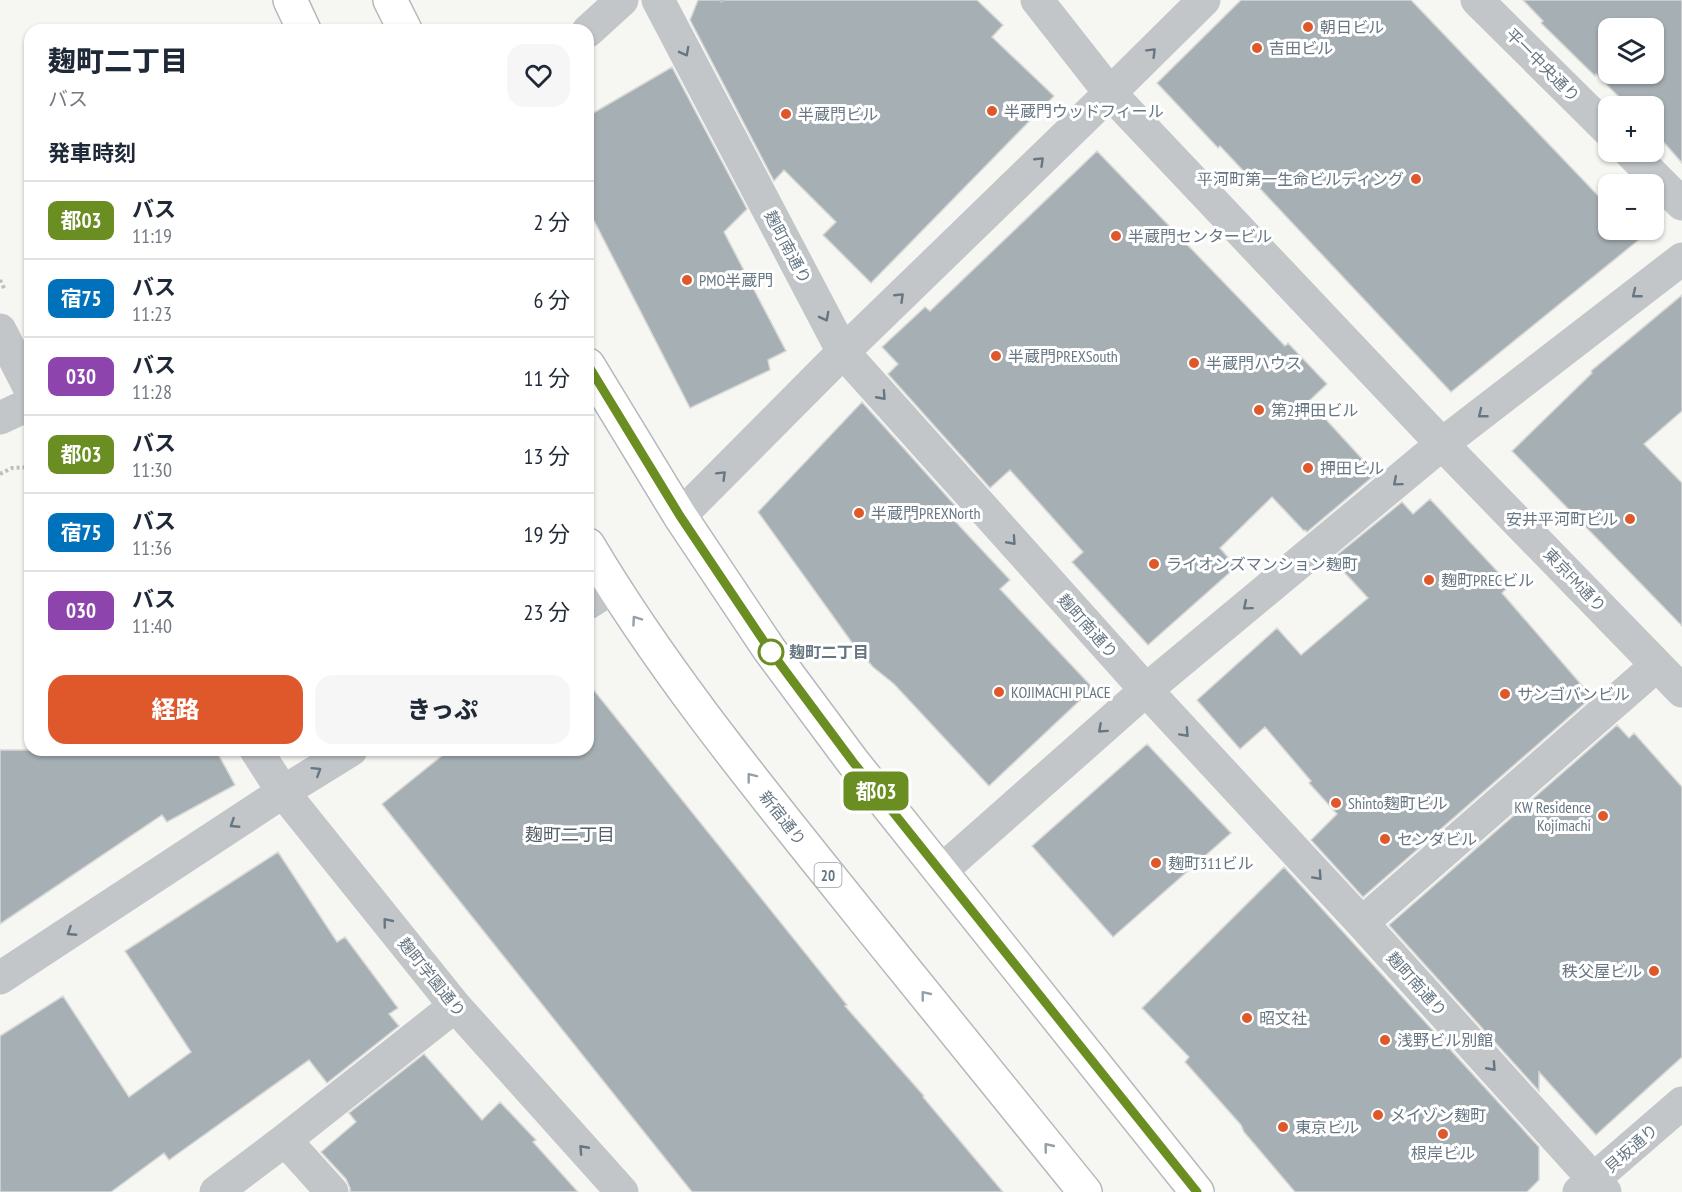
<!DOCTYPE html>
<html lang="ja">
<meta charset="utf-8">
<style>
body{margin:0;font-family:"PT Sans Narrow","Noto Sans JP",sans-serif;background:#f6f6f7;color:#1f2937;height:100vh;display:flex;flex-direction:column;font-size:22px;white-space:nowrap}
*{box-sizing:border-box;margin:0}
p{font-size:20px;color:#747a83}
.icon{flex:none;width:33px;height:33px;fill:none;stroke:currentColor;stroke-width:2;stroke-linecap:round;stroke-linejoin:round}
.map{position:relative;flex:1;overflow:hidden}
.sheet{position:absolute;left:24px;top:24px;width:570px;height:732px;display:flex;flex-direction:column;background:#fff;border-radius:18px;box-shadow:0 2px 4px #0004}
.sheet>*{flex:none}
.badge{padding:0 12px;border-radius:9px;font-size:21px;line-height:39px}
.tools{position:absolute;left:1598px;top:18px;display:grid;gap:12px}
.tools a{display:grid;place-items:center;width:66px;height:66px;border-radius:12px;background:#fff;box-shadow:0 2px 4px #0004;font-size:30px}
.map>.badge{position:absolute;translate:-50% -50%;box-shadow:0 0 0 3px #fff}
h2{padding:0 24px;font-size:22px;line-height:54px}
.round{display:grid;place-items:center;flex:none;width:63px;height:63px;border-radius:18px;background:#f6f6f7}
.head{display:flex;align-items:center;justify-content:space-between;height:102px;padding:0 24px}
h1{font-size:28px;font-weight:800;line-height:45px}
.cta{display:flex;gap:12px;margin-top:auto;padding:12px 24px}
.cta a{flex:1;height:69px;border-radius:18px;background:#de582b;color:#fff;font-size:24px;font-weight:800;line-height:69px;text-align:center}
.cta a+a{background:#f6f6f7;color:#1f2937}
ul{padding:0;list-style:none}
li{display:flex;align-items:center;gap:18px;height:78px;padding:0 24px;border-top:2px solid #e0e1e3}
li div{flex:1}
li b{display:block;font-size:22px}
li em{font-style:normal}
li .badge{min-width:66px;font-weight:700;text-align:center}
.map>svg:first-child{display:block}
</style>
<div class="map">
<svg width="1682" height="1192" viewBox="0 0 1682 1192">
<rect width="100%" height="100%" fill="#f6f6f3"/>
<path fill="#a6afb4" stroke="#d8d8d6" stroke-width="1.5" fill-rule="evenodd" d="M698 0H977L1003 25 992 37 1054 96 871 283 823 235 836 222 784 170 774 181 690 20Z
M1241 0H1411L1608 206V230H1651L1451 392 1220 146 1218 148 1157 83Z
M1523 0H1682V163L1653 130V106H1628L1596 74 1595 76 1541 23 1543 21ZM1608 28H1653V74H1608Z
M672 67 747 209 724 232 786 351 768 360 770 370 690 408 588 209V116Z
M1097 151 1285 346 1288 343 1327 384 1309 401 1376 474 1307 532 1305 530 1304 531 1272 497 1220 548 1236 567 1148 645 1072 562 1083 552 1010 470 990 488 888 374 898 364 882 347 925 307 930 311Z
M1682 295V411L1644 444 1682 483V626L1512 451 1592 373 1591 371Z
M862 402 961 512 953 519 1010 580 1000 589 1093 688 989 786 894 684 873 667 853 644 758 512Z
M1430 499 1510 585 1502 593 1592 697 1363 897 1311 840 1337 814 1309 783 1311 781 1265 727 1240 749 1197 700 1277 628 1301 655 1368 598 1332 559 1402 502 1413 514Z
M588 683 847 1005 845 1006 924 1096 923 1097 1003 1192H692L382 804 449 750H588Z
M1617 725 1629 738 1634 733 1682 787V1057L1596 1135 1539 1072V1091L1389 925Z
M1147 744 1231 833 1113 937 1032 846Z
M0 750H216L235 785 167 822 162 815 0 924Z
M278 852 337 942 345 937 398 1008 389 1014 399 1026 327 1083 309 1060 169 1160 164 1153 111 1192H0V1036L63 996 129 1097 191 1052 125 951Z
M1284 867 1539 1147V1180L1527 1192H1295L1244 1132 1241 1125 1185 1062 1189 1057 1142 1008Z
M424 1054 482 1120 500 1102 536 1140 533 1142 578 1192H350V1188L346 1179 321 1152 356 1122 349 1113Z"/>
<g fill="none" stroke-linecap="round" stroke-linejoin="round">
<defs>
<path id="highway" d="M290 0 304 30
M390 0 405 30
M588 365 680 516 769 649 853 762 1197 1192
M588 545C658 663 745 771 831 878 915 983 1000 1087 1085 1192"/>
</defs>
<use href="#highway" stroke="#b5b8bb" stroke-width="36"/>
<path stroke="#bcbec0" stroke-width="4" stroke-dasharray="3 3" stroke-linecap="butt" d="M721 0 723 3
M0 280 5 290
M0 474 12 468 30 467"/>
<path stroke="#c2c6c9" stroke-width="33" d="M658 0 843 352 1146 690 1362 923 1605 1192
M1037 0 1110 93 1442 444 1682 691
M1477 0 1608 130
M588 31 622 0
M1630 152 1682 204
M0 330 30 389
M0 418 30 404
M680 516 843 352 1110 93 1204 0
M588 603 613 587
M256 750 283 792 455 1006 622 1192
M940 872 1146 690 1442 444 1682 259
M1362 923 1657 665
M0 978 283 792 351 750
M285 1140 332 1192
M216 1192 285 1140 455 1006
M1579 1192 1682 1103"/>
<use href="#highway" stroke="#fff" stroke-width="33"/>
</g>
<defs><path id="oneway-chevron" d="M-2-3.5L2.5 0L-2 3.5" fill="none" stroke-width="1.6" stroke-linecap="round" stroke-linejoin="round" transform="scale(1.5)"/></defs>
<g stroke="#667683">
<use href="#oneway-chevron" transform="translate(685 52) rotate(62)"/>
<use href="#oneway-chevron" transform="translate(1152 52) rotate(-45)"/>
<use href="#oneway-chevron" transform="translate(1040 161) rotate(-44)"/>
<use href="#oneway-chevron" transform="translate(1636 294) rotate(142)"/>
<use href="#oneway-chevron" transform="translate(900 297) rotate(-44)"/>
<use href="#oneway-chevron" transform="translate(825 317) rotate(62)"/>
<use href="#oneway-chevron" transform="translate(882 396) rotate(48)"/>
<use href="#oneway-chevron" transform="translate(1482 414) rotate(142)"/>
<use href="#oneway-chevron" transform="translate(722 475) rotate(-45)"/>
<use href="#oneway-chevron" transform="translate(1397 482) rotate(140)"/>
<use href="#oneway-chevron" transform="translate(1012 541) rotate(48)"/>
<use href="#oneway-chevron" transform="translate(1247 606) rotate(140)"/>
<use href="#oneway-chevron" transform="translate(1102 729) rotate(138)"/>
<use href="#oneway-chevron" transform="translate(1185 733) rotate(47)"/>
<use href="#oneway-chevron" transform="translate(317 771) rotate(-32)"/>
<use href="#oneway-chevron" transform="translate(234 824) rotate(147)"/>
<use href="#oneway-chevron" transform="translate(1318 876) rotate(47)"/>
<use href="#oneway-chevron" transform="translate(387 922) rotate(-129)"/>
<use href="#oneway-chevron" transform="translate(71 932) rotate(147)"/>
<use href="#oneway-chevron" transform="translate(1492 1067) rotate(48)"/>
<use href="#oneway-chevron" transform="translate(583 1149) rotate(-132)"/>
</g>
<g stroke="#949fa8">
<use href="#oneway-chevron" transform="translate(636 620) rotate(-125)"/>
<use href="#oneway-chevron" transform="translate(751 777) rotate(-128)"/>
<use href="#oneway-chevron" transform="translate(925 995) rotate(-129)"/>
<use href="#oneway-chevron" transform="translate(1048 1147) rotate(-129)"/>
</g>
<g fill="none" stroke-linecap="round" stroke-linejoin="round">
<defs>
<path id="line" d="M588 365 680 516 769 649 853 762 1197 1192"/>
</defs>
<use href="#line" stroke="#fff" stroke-width="14"/>
<use href="#line" stroke="#6b8e23" stroke-width="9"/>
</g>
<g fill="#de582b" stroke="#fff" stroke-width="2">
<circle cx="1308" cy="27" r="6"/>
<circle cx="1257" cy="48" r="6"/>
<circle cx="992" cy="111" r="6"/>
<circle cx="786" cy="114" r="6"/>
<circle cx="1416" cy="179" r="6"/>
<circle cx="1116" cy="236" r="6"/>
<circle cx="687" cy="280" r="6"/>
<circle cx="996" cy="356" r="6"/>
<circle cx="1194" cy="363" r="6"/>
<circle cx="1259" cy="410" r="6"/>
<circle cx="1308" cy="468" r="6"/>
<circle cx="859" cy="513" r="6"/>
<circle cx="1630" cy="519" r="6"/>
<circle cx="1154" cy="564" r="6"/>
<circle cx="1429" cy="580" r="6"/>
<circle cx="999" cy="692" r="6"/>
<circle cx="1505" cy="694" r="6"/>
<circle cx="1336" cy="803" r="6"/>
<circle cx="1603" cy="816" r="6"/>
<circle cx="1385" cy="839" r="6"/>
<circle cx="1156" cy="863" r="6"/>
<circle cx="1654" cy="971" r="6"/>
<circle cx="1247" cy="1018" r="6"/>
<circle cx="1385" cy="1040" r="6"/>
<circle cx="1378" cy="1115" r="6"/>
<circle cx="1283" cy="1127" r="6"/>
<circle cx="1443" cy="1134" r="6"/>
</g>
<circle fill="#fff" stroke="#6b8e23" stroke-width="3" cx="771" cy="652" r="12"/>
<g text-anchor="middle" dominant-baseline="central" stroke-width="6" stroke-linejoin="round" paint-order="stroke">
<rect fill="#fff" stroke="#949fa8" stroke-width="1.5" x="814.5" y="863" width="27" height="24" rx="4.5"/>
<g font-size="15" font-weight="bold" fill="#667683">
<text x="828" y="875">20</text>
</g>
<g font-size="16" fill="#667683" stroke="#fff" text-anchor="start">
<text x="1320" y="27">朝日ビル</text>
<text x="1269" y="48">吉田ビル</text>
<text x="1004" y="111">半蔵門ウッドフィール</text>
<text x="798" y="114">半蔵門ビル</text>
<text x="1404" y="179" text-anchor="end">平河町第一生命ビルディング</text>
<text x="1128" y="236">半蔵門センタービル</text>
<text x="699" y="280">PMO半蔵門</text>
<text x="1008" y="356">半蔵門PREXSouth</text>
<text x="1206" y="363">半蔵門ハウス</text>
<text x="1271" y="410">第2押田ビル</text>
<text x="1320" y="468">押田ビル</text>
<text x="871" y="513">半蔵門PREXNorth</text>
<text x="1618" y="519" text-anchor="end">安井平河町ビル</text>
<text x="1166" y="564">ライオンズマンション麹町</text>
<text x="1441" y="580">麹町PRECビル</text>
<text x="1011" y="692">KOJIMACHI PLACE</text>
<text x="1517" y="694">サンゴバンビル</text>
<text x="1348" y="803">Shinto麹町ビル</text>
<text x="1591" y="807" text-anchor="end">KW Residence<tspan x="1591" dy="18">Kojimachi</tspan></text>
<text x="1397" y="839">センダビル</text>
<text x="1168" y="863">麹町311ビル</text>
<text x="1642" y="971" text-anchor="end">秩父屋ビル</text>
<text x="1259" y="1018">昭文社</text>
<text x="1397" y="1040">浅野ビル別館</text>
<text x="1390" y="1115">メイゾン麹町</text>
<text x="1295" y="1127">東京ビル</text>
<text x="1443" y="1153" text-anchor="middle">根岸ビル</text>
</g>
<g font-size="16" fill="#667683" stroke="#fff">
<text transform="translate(1543 65) rotate(45)">平一中央通り</text>
<text transform="translate(788 247) rotate(62)">麹町南通り</text>
<text transform="translate(1575 580) rotate(46)">東京FM通り</text>
<text transform="translate(1088 626) rotate(48)">麹町南通り</text>
<text transform="translate(783 818) rotate(52)">新宿通り</text>
<text transform="translate(432 977) rotate(51)">麹町学園通り</text>
<text transform="translate(1417 984) rotate(48)">麹町南通り</text>
<text transform="translate(1631 1148) rotate(-41)">貝坂通り</text>
</g>
<g font-size="16" font-weight="bold" fill="#667683" stroke="#fff" text-anchor="start">
<text x="789" y="652">麹町二丁目</text>
</g>
<g font-size="18" fill="#545f69" stroke="#fff">
<text x="570" y="834">麹町二丁目</text>
</g>
</g>
</svg>
<div class="tools">
<a><svg class="icon" aria-label="layers" viewBox="0 0 24 24"><path d="M12 4l9 5-9 5-9-5zM3 14l9 5 9-5"/></svg></a>
<a>+</a>
<a>−</a>
</div>
<b class="badge" style="left:876px;top:791px;background:#6b8e23;color:#fff">都03</b>
<section class="sheet">
<div class="head"><div><h1>麹町二丁目</h1><p>バス</p></div><a class="round"><svg class="icon" aria-label="heart" viewBox="0 0 24 24"><path d="M12 20l-8-8c-3-5 5-10 8-4 3-6 11-1 8 4z"/></svg></a></div>
<h2>発車時刻</h2>
<ul>
<li><span class="badge" style="background:#6b8e23;color:#fff">都03</span><div><b>バス</b><p>11:19</p></div><em>2 分</em></li>
<li><span class="badge" style="background:#0072bc;color:#fff">宿75</span><div><b>バス</b><p>11:23</p></div><em>6 分</em></li>
<li><span class="badge" style="background:#8e44ad;color:#fff">030</span><div><b>バス</b><p>11:28</p></div><em>11 分</em></li>
<li><span class="badge" style="background:#6b8e23;color:#fff">都03</span><div><b>バス</b><p>11:30</p></div><em>13 分</em></li>
<li><span class="badge" style="background:#0072bc;color:#fff">宿75</span><div><b>バス</b><p>11:36</p></div><em>19 分</em></li>
<li><span class="badge" style="background:#8e44ad;color:#fff">030</span><div><b>バス</b><p>11:40</p></div><em>23 分</em></li>
</ul>
<div class="cta"><a>経路</a><a>きっぷ</a></div>
</section>
</div>
